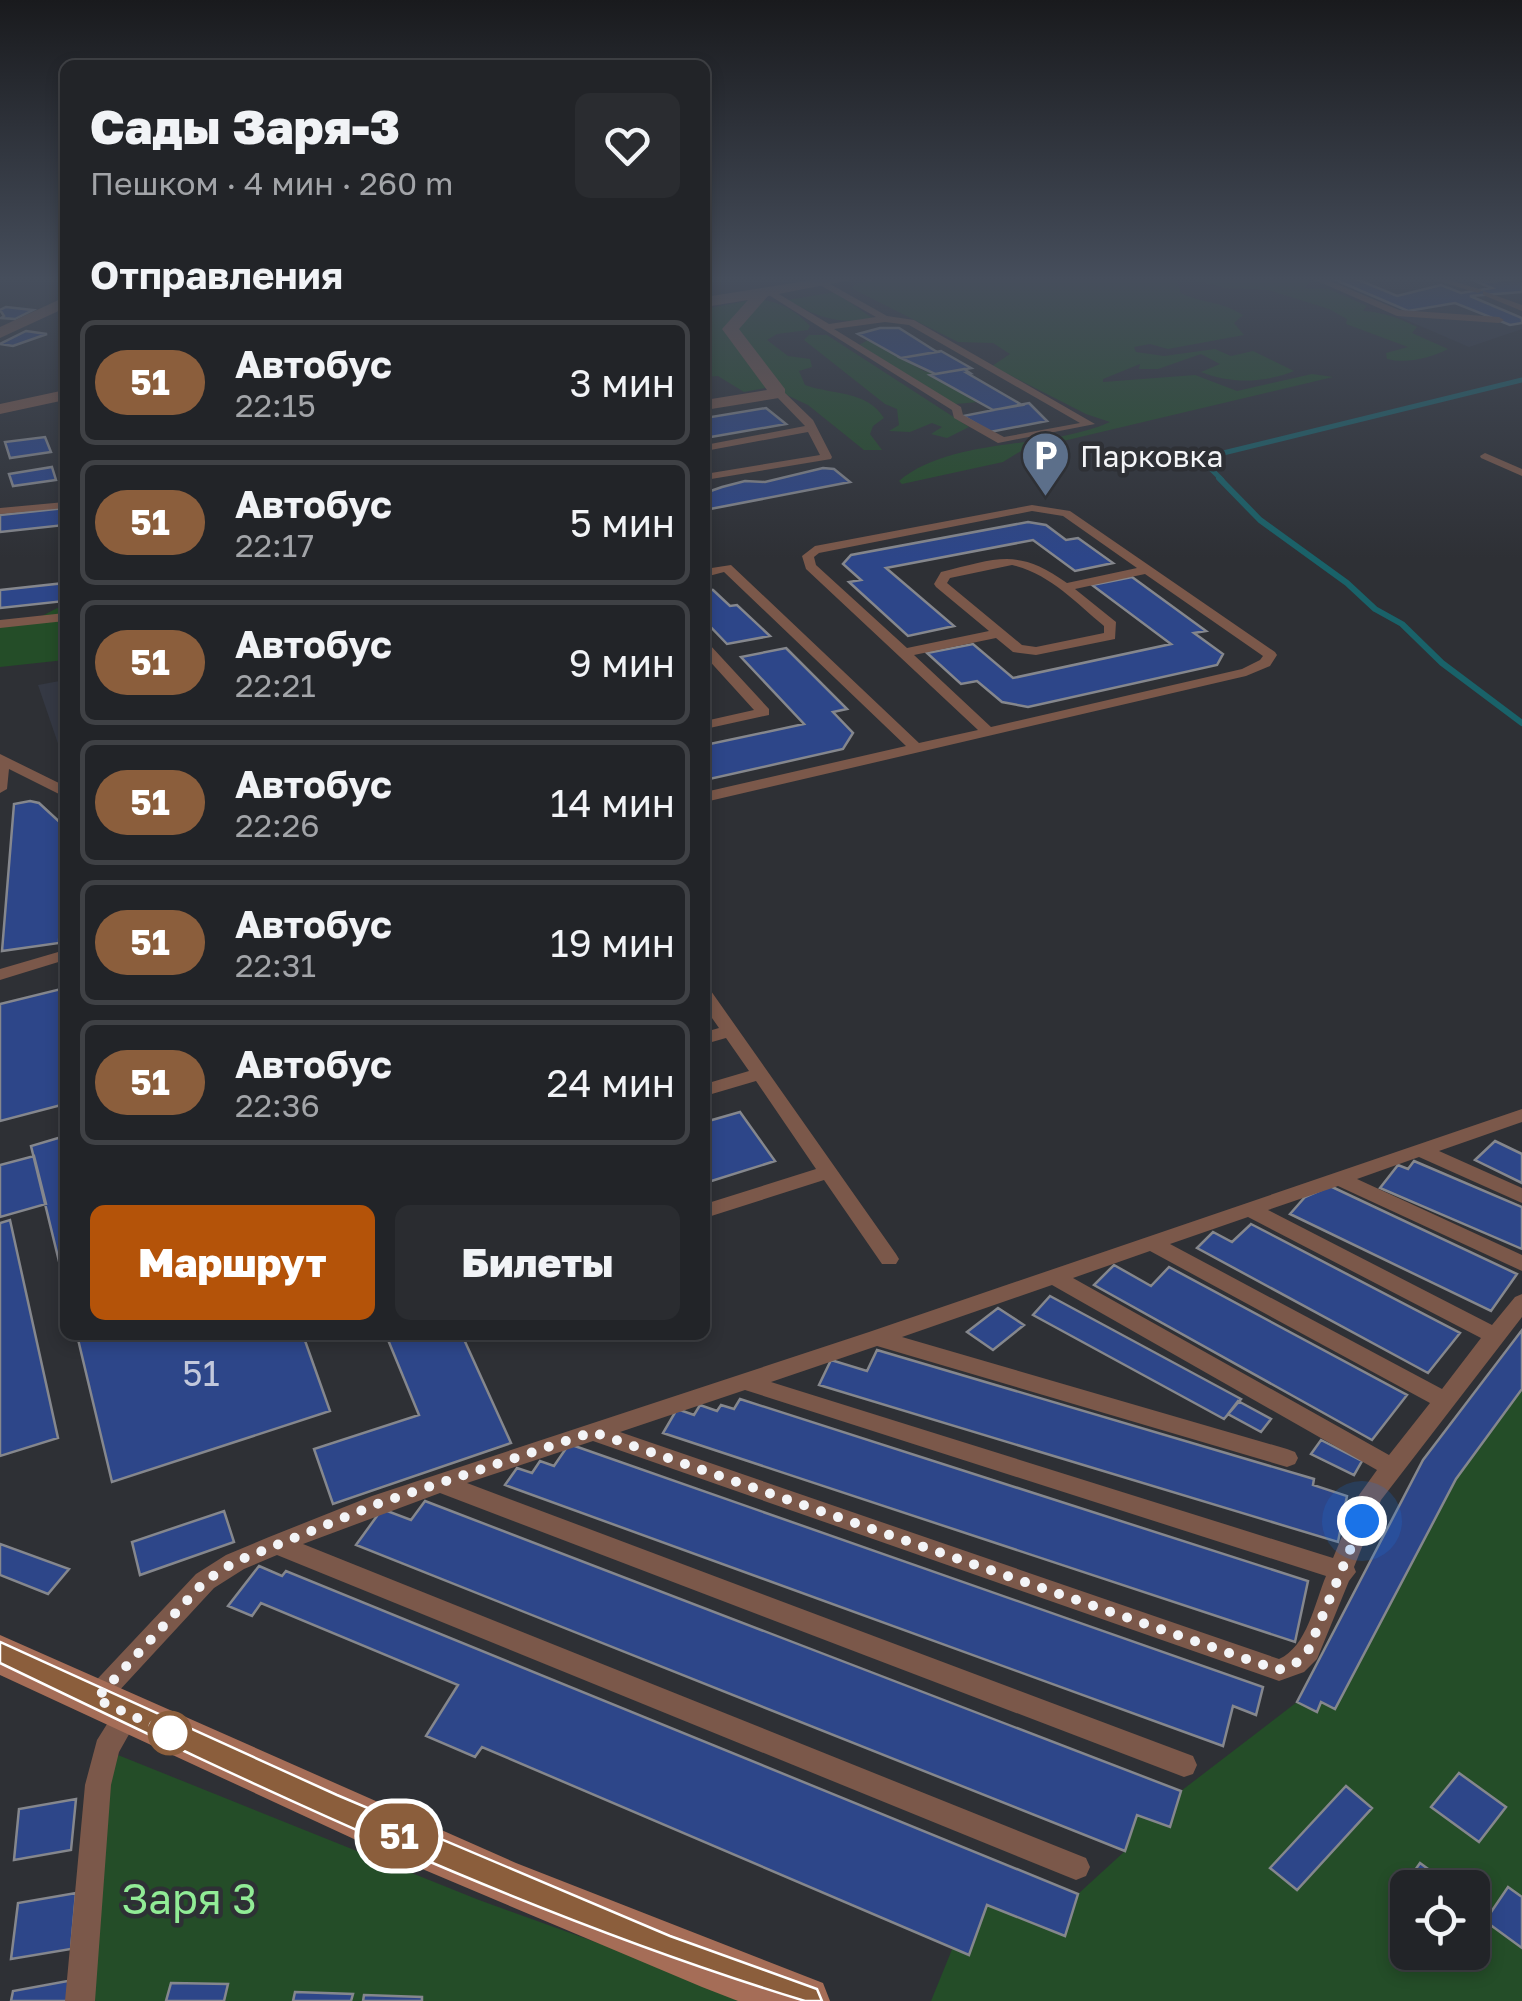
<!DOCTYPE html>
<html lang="ru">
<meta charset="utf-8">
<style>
body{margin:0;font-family:"Golos Text",sans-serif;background:#2a2c30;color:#f1f3f6;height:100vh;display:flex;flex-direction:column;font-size:38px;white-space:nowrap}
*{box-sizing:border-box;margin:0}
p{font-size:32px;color:#a2a4a8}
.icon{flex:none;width:55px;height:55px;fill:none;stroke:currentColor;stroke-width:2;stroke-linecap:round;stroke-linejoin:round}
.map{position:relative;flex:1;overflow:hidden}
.side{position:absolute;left:60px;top:60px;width:650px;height:1280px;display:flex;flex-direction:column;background:#222428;border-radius:15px;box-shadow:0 5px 15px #0003,0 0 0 2px #3f4145}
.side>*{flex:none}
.badge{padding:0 20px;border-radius:32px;font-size:35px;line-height:65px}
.tools{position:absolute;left:1390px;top:1870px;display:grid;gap:20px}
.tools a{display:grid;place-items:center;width:100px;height:100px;border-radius:15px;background:#222428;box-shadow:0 5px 15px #0003,0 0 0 2px #3f4145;font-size:50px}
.you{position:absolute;width:50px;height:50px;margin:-25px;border:8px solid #fff;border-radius:50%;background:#1a73e8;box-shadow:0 0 0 15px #1a73e833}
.map>.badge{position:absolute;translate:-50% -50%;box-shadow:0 0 0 5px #fff}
h2{padding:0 30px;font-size:38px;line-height:90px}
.round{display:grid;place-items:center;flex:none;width:105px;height:105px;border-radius:15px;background:#2a2c30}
.overview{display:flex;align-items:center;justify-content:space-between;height:170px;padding:0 30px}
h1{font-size:48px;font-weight:800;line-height:75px}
.action{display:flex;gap:20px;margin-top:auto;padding:20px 30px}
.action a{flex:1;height:115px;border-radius:15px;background:#b45309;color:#fff;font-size:40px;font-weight:800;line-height:115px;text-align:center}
.action a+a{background:#2a2c30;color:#f1f3f6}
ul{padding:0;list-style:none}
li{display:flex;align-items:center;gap:30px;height:125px;margin:0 20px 15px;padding:0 10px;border:5px solid #3f4145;border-radius:15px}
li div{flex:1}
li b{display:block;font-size:38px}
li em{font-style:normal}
li .badge{min-width:110px;font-weight:700;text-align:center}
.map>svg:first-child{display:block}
</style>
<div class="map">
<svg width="1522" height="2001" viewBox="0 0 1522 2001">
<rect width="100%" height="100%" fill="#2e3035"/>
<path fill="#353944" d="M1309 278H1522V329L1469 347Z
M65 680V764L38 685Z"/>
<path fill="#244d28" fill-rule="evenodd" d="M889 278H1183L1177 281 1181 293C1203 304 1219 300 1243 315L1234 323 1244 335 1168 349 1150 344 1134 347 1136 352 1164 356 1215 349 1231 356 1253 351 1294 371C1264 383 1231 384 1201 372L1220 364 1201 354 1158 369H1139L1140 364 1103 379V382L1195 375 1237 391 1312 374 1333 377 1021 451 1003 462 902 484 899 481C953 436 1049 450 1110 422L1086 414 992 366 1010 354 993 343 958 342 851 288 859 283Z
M1188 278H1303L1311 281 1304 288 1329 289 1367 306 1363 311C1383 312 1399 318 1417 327L1412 333 1448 349C1430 358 1407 364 1387 359L1386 353 1408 347 1346 324 1347 319 1329 309 1268 290 1225 288Z
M835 292 872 318C841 326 814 316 788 300Z
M756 299C779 301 794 309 810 326L808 330 777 334 767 340 788 356 810 359 812 367 799 371 805 385C832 395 867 390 884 418L873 426 870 434 882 450H864L808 405 770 387 744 392 718 376 705 377V309Z
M809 335H827L969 427 947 438 931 434 942 427 932 423 910 432 889 431 899 425 897 409 885 404 804 340Z
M868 340 924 371 935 374 932 376 979 402 955 404 859 345Z
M65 604V660L0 667V626L42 616Z
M1522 1389V2001H931L953 1947 970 1954 987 1905 1064 1936 1078 1894 1125 1851 1137 1815 1170 1827 1181 1791 1297 1702 1316 1711 1321 1702 1335 1708 1456 1479ZM1408 1888H1472V1952H1408Z
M103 1749 479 1900 759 2001H76Z"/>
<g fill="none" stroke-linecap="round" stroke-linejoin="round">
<path stroke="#196269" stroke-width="5" d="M1222 480 1207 465 1215 455 1522 380"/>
<path stroke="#196269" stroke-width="6" d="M1219 478 1260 520 1347 583 1375 609 1402 624 1442 663 1522 723"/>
</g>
<path fill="#2d4689" stroke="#85878d" stroke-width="2.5" d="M1331 278H1354L1397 296 1441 285 1461 293 1492 288 1468 278 1489 282 1522 278V292L1470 296 1522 318V323L1510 325 1455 303 1408 311Z
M6 307 33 310 15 319 1 318 4 316 0 310Z
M880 328H899L937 352 901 358 858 334Z
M26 331 47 334 13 346 0 344Z
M941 351 971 368 935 374 901 358Z
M964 369 970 373H967L1022 405 993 410 930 375Z
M1029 403 1047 421 990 432 963 416Z
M766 408 786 424 705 438V418Z
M45 437 51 452 10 458 5 442Z
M52 467 56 480 13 486 9 474Z
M823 468 834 469 850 482 705 510V493L722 487 745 481 765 482Z
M65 508V525L0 532V515Z
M1028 522 1046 525 1066 540 1078 538 1113 563 1075 571 1033 540 886 568 954 626 908 636 849 582 861 580 843 564 851 555Z
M1132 577 1206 631 1194 633 1223 654 1217 665 1028 707 1002 702 977 681 961 684 927 653 973 644 1013 678 1171 644 1092 585Z
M65 583V601L0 608V590Z
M705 589 713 590 730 606 737 605 770 636 727 644 705 621Z
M786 648 847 709 833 712 853 733 843 749 705 780V745L804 724 741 657Z
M30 801 39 803 64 826 59 943 2 951 14 804Z
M65 988V1104L0 1121V1004Z
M740 1112 775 1161 705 1183V1122Z
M65 1136V1286L31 1146Z
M1495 1141 1522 1154V1183L1475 1160Z
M34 1156 46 1204 0 1217V1165Z
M1414 1161 1522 1207V1249L1380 1188 1398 1165 1408 1169Z
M1330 1186 1517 1274 1491 1311 1290 1214 1305 1197Z
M10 1220 58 1438 0 1456V1223Z
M1251 1224 1460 1333 1428 1373 1197 1248 1213 1232 1232 1242Z
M1114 1265 1151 1286 1169 1267 1407 1395 1372 1440 1094 1285Z
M1050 1296 1241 1399 1224 1419 1033 1315Z
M998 1308 1024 1325 993 1350 967 1332Z
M1522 1330V1389L1456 1479 1335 1709 1321 1702 1317 1712 1297 1702 1423 1460Z
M77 1335H303L330 1411 112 1482Z
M386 1335H462L511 1443 333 1504 314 1449 419 1415Z
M877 1350 1314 1479 1313 1485 1347 1496 1338 1542 819 1385 831 1360 867 1371Z
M740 1399 1308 1581 1295 1642 663 1433 677 1409 694 1415 700 1405 717 1411 721 1405 734 1409Z
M1238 1401 1271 1419 1261 1432 1228 1414Z
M1321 1440 1362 1461 1354 1475 1311 1454Z
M569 1444 1263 1687 1256 1715 1233 1706 1223 1746 505 1485 517 1468 532 1473 540 1461 554 1466Z
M425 1501 1181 1791 1170 1827 1137 1815 1125 1851 356 1545 382 1509 411 1520Z
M224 1511 234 1542 140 1575 132 1542Z
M0 1544 69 1569 48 1594 0 1575Z
M259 1566 282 1576 286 1571 1078 1894 1065 1936 987 1905 969 1955 482 1747 475 1757 426 1736 458 1685 261 1603 252 1616 228 1606Z
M1459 1773 1506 1807 1479 1842 1431 1807Z
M1346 1786 1372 1808 1297 1890 1270 1868Z
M76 1799 71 1850 14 1860 19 1809Z
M1420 1863 1454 1888H1408V1914L1392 1903Z
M1508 1887 1522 1897V1948L1485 1921Z
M76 1893 71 1949 11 1959 18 1903Z
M73 1980 71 2001H11L13 1991Z
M171 1983 228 1984 224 2001H166Z
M295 1992 353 1994 351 2001H293Z
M364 1995 422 1997V2001H363Z"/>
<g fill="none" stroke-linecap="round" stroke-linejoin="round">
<path fill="#7b584a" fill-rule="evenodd" d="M855 278H875L871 281Z
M1311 278H1323L1399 310 1499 317 1504 320 1499 323 1397 316Z
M1428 278H1443L1482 290 1478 293Z
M823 280 887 316 914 320 1095 424 998 443 954 418 952 410 764 292 772 290 829 324 876 317 820 285ZM885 322 909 325 1080 423 1004 437 963 415 961 407 834 329Z
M1483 291 1522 305V311L1483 295Z
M775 391H783L813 420 832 457 831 459 705 480V474L820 455 808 432 705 451V445L805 426 775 395Z
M1485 453 1522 469V476L1481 458 1480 456Z
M65 502V508L0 514V508Z
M1032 505 1070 511 1275 652 1277 655 1270 666 1246 676 705 802V792L906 746 724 572 705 577V569L731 565 919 743 978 730 806 569 802 556 815 546ZM1032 511 1063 516 1137 568 1067 583C1017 547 997 559 941 572L934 584 936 587 989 631 907 648 816 565 814 557 819 553ZM1012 565C1050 574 1075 602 1104 626V633L1036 647 1022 645 947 583 950 578ZM1145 574 1263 656 1260 660 1242 669 991 727 914 655 996 638 1013 652 1036 655 1115 639 1116 622 1075 589Z
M65 613V621L0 628V620Z
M705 644 710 645 769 709V715L705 729V721L754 710 705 656Z
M0 754 65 786V797L9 769 7 789 0 793Z
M65 950V960L0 980V969Z
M705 990 711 991 896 1254 899 1259 896 1264H882L824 1180 705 1218V1204L816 1169 756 1081 705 1096V1084L749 1071 726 1038 705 1044V1032L719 1028 705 1008Z
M1522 1109V1122L1439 1151 1522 1188V1203L1419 1157 1357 1179 1522 1255V1271L1338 1186 1268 1210 1492 1325 1515 1297 1522 1294V1317L1381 1500 1354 1567 1356 1572 1349 1581 1317 1659 1304 1672 1279 1681 593 1441 467 1483 1193 1756 1197 1765 1193 1774 1184 1777 440 1493 303 1544 1086 1858 1090 1867 1086 1876 1076 1880 1066 1876 277 1555 244 1569 214 1588 105 1706 96 1709 87 1706 83 1698 87 1690 196 1574 226 1555 269 1537 372 1496 869 1332ZM1248 1217 1481 1338 1442 1389 1170 1244ZM1150 1251 1430 1403 1389 1455 1073 1278ZM1052 1285 1377 1470 1359 1495 1333 1558 771 1382 877 1346 1287 1467 1295 1464 1298 1458 1295 1452 1287 1449 902 1337ZM745 1390 1326 1576C1315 1602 1307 1647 1279 1659L620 1432Z
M128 1701 137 1705 141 1713 119 1752 111 1785 95 2001H65L85 1785 97 1740 119 1705Z"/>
<path fill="#7b584a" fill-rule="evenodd" d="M825 278H861L768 296 739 329 785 389V397L705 410V400L767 390 722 329 748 300 705 307V297Z
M65 297V308L0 338V327Z
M65 390V400L0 414V404Z"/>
<path fill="#a56d57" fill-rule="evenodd" d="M0 1635 516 1863 823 1983 830 2001H738L702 1987 382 1852 0 1675Z"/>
</g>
<linearGradient id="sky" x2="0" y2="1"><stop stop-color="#191a1d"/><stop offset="0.5" stop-color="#464e5c"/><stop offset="1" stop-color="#464e5c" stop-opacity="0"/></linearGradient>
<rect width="1522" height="558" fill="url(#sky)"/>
<path fill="#8b5e3c" stroke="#fff" stroke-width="2.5" d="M0 1642 337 1795 670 1936 817 1989 822 2001H805C527 1916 259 1788 0 1663Z"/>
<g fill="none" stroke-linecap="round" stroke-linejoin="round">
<path stroke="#f3f4f7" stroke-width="10" stroke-dasharray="0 18" d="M170 1733 96 1699 205 1581 235 1562 380 1503 593 1432 1278 1670 1295 1664 1308 1651 1362 1521"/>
</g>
<defs>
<symbol id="parking-pin" viewBox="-11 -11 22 30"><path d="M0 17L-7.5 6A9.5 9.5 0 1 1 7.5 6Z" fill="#5c6f8a" stroke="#2e3035"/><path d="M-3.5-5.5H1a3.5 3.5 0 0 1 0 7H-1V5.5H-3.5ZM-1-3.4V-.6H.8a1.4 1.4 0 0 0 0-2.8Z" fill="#fff"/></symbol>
</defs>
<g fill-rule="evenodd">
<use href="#parking-pin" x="1018" y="428" width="55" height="75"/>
</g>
<circle fill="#fff" stroke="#8b5e3c" stroke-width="5" cx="170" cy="1733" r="20"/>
<g text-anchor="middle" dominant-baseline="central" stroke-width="9" stroke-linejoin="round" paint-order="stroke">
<g font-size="30" fill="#f3f4f7" stroke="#2e3035" text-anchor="start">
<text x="1080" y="456">Парковка</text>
</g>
<g font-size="35" fill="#c2c8dc">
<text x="201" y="1373">51</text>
</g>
<g font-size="42" fill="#91ec96" stroke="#2e3035">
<text x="189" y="1898">Заря 3</text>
</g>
</g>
</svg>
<div class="tools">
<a><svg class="icon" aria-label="locate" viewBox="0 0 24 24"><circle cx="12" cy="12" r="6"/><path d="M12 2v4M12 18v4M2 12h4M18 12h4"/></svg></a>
</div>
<div class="you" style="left:1362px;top:1521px"></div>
<b class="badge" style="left:399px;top:1836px;background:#8b5e3c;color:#fff">51</b>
<section class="side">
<div class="overview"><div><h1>Сады Заря-3</h1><p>Пешком · 4 мин · 260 m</p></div><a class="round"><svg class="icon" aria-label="heart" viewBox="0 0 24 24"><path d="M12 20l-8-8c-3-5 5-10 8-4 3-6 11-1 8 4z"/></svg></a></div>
<h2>Отправления</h2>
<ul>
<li><span class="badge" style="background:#8b5e3c;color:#fff">51</span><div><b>Автобус</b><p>22:15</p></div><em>3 мин</em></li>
<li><span class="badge" style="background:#8b5e3c;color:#fff">51</span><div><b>Автобус</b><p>22:17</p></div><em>5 мин</em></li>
<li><span class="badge" style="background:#8b5e3c;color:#fff">51</span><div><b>Автобус</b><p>22:21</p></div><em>9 мин</em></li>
<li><span class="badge" style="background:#8b5e3c;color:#fff">51</span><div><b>Автобус</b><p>22:26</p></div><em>14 мин</em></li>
<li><span class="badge" style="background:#8b5e3c;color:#fff">51</span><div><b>Автобус</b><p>22:31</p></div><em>19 мин</em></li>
<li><span class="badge" style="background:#8b5e3c;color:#fff">51</span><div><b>Автобус</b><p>22:36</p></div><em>24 мин</em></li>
</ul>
<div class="action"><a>Маршрут</a><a>Билеты</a></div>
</section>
</div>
